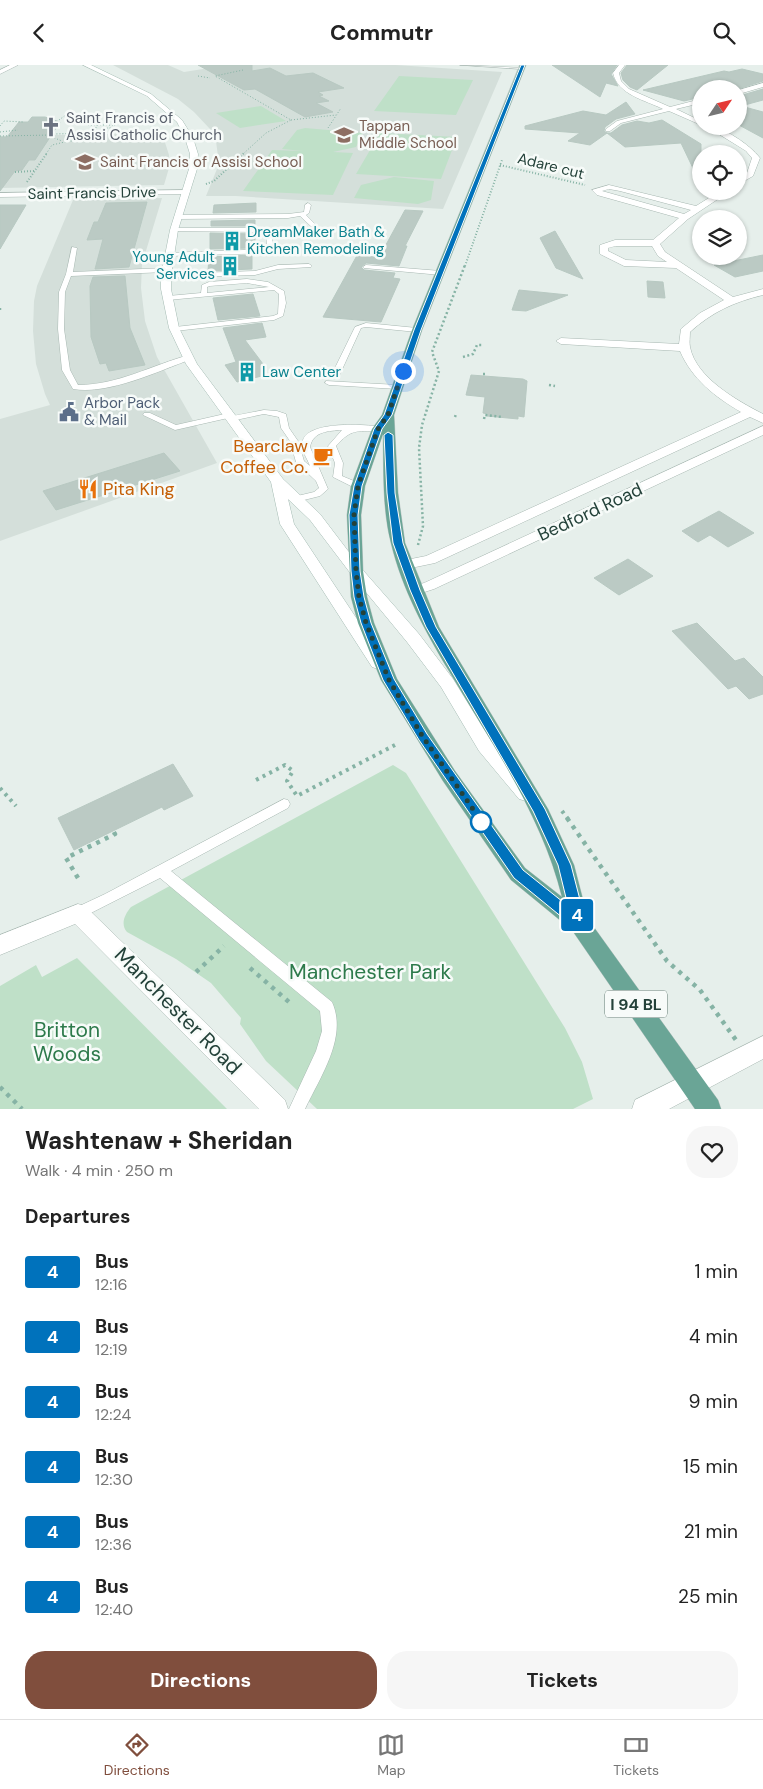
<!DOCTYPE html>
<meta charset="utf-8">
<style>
body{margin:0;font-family:"DM Sans",sans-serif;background:#f6f6f6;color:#222;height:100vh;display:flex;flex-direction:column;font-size:19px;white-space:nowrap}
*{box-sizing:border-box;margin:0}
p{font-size:16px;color:#767676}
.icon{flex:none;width:28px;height:28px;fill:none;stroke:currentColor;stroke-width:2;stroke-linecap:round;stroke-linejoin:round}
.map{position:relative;height:1044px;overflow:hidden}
.panel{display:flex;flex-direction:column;background:#fff;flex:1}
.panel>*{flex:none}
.badge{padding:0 10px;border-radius:4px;font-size:18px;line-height:32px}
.needle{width:32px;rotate:55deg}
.fabs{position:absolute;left:692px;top:15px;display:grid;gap:10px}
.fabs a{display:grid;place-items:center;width:55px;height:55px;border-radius:50%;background:#fff;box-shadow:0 1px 4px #0004;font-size:25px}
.you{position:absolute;width:25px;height:25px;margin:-12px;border:4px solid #fff;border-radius:50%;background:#1a73e8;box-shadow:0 0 0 8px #1a73e833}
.map>.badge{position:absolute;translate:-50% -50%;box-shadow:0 0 0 2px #fff}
h2{padding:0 25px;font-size:19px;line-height:45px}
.round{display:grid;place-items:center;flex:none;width:52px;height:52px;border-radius:20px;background:#f6f6f6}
.headline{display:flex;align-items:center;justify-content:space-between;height:85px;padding:0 25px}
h1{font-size:24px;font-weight:700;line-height:38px}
.button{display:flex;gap:10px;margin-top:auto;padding:10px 25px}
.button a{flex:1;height:58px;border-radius:20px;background:#804e3d;color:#fff;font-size:20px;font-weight:700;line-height:58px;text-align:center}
.button a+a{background:#f6f6f6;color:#222}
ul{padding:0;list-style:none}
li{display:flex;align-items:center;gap:15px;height:65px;padding:0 25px}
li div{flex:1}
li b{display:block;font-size:19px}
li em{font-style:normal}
li .badge{min-width:55px;font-weight:700;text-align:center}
header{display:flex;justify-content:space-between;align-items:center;height:65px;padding:0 25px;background:#fff;font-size:22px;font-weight:700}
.tab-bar{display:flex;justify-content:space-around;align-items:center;height:70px;border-top:1px solid #e0e0e0;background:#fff;font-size:14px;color:#767676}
.tab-bar a{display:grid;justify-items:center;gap:2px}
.tab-bar .selected{color:#804e3d}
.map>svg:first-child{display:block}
</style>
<header><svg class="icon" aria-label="back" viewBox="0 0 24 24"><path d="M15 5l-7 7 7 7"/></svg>Commutr<svg class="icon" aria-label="search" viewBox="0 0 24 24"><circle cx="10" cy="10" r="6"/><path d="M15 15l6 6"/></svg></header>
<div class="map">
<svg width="763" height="1044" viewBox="0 0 763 1044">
<rect width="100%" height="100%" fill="#e6efeb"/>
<path fill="#d4dfda" d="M113 0H168L184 7 228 0H396L502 7 443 144 236 131H206L219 99 216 76 210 64 194 47 178 34Z
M162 68 169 90V103L164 120 0 123V71Z
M162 133 142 199 141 223 145 256 157 292 217 398 0 476V354L50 340 45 329 36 299 33 266 34 236 37 221 73 135Z"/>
<path fill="#bfe0c8" d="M399 11 473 15 456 50 374 46Z
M261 41 286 56 240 63 216 48Z
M305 63 363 68 356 82 333 87 353 88 333 130 243 126 272 85 303 86 282 84 297 65Z
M380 68 457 72 441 114 356 109Z
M394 112 434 116 431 135 418 139 354 133 361 120Z
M393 700 406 708 565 963 582 997 593 1034 573 1044H317L266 996 240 959 241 953 211 918 176 894 127 867C120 859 125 849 131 842Z
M77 893 227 1044H0V921L36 900 42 912Z"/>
<path fill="#bbcac4" stroke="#b8c9c2" d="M198 0H252V6L270 3 286 11 313 8 344 23 318 27 323 30 319 31 329 36 316 38 333 47 305 52 255 24 244 25Z
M552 0H617L611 9 618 21 606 18 600 32Z
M627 0H668L637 25 630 22 623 15 621 8Z
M742 4 763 9V16L738 24 701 23V32L684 36 643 25 724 6 729 7Z
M763 24V35L741 41 763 47V73L739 60V31Z
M626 37 635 49 616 54 605 62 604 66 607 68 590 80 568 76 580 68 525 64V61L583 46 606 50Z
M32 52H45L60 57 35 95H29L22 105 15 106 0 126V72H7L19 57H28Z
M662 55 701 79V120L681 78 625 82 607 68H611L622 60 637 56 649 58Z
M147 137 129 202 95 204 103 174 87 175 94 157H98L106 138Z
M256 138V147L213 148 214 140Z
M0 140H26L0 184Z
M405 145 423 146 405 181H407L399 201 366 198 361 202 364 205 395 208 393 213 400 214 381 257 323 252 360 185 382 187Z
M255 155V161H211V156Z
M555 166 583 214 556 203 540 173Z
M210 168 255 169V181H252V183L210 184Z
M252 190V204L208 206 209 192Z
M763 190V206L735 212 714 200Z
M125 211 130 263 145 300 109 306 106 298 100 299 91 272 90 221 93 212Z
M647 216 663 217 665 233 648 232Z
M519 225 568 230 526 246 512 245Z
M253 229 260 251 218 255 213 233Z
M262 258 266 272 245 275 266 303 261 304 266 310 237 317 225 300 236 297 223 263Z
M471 310 523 314 527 316 524 352 518 351V354L487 351 488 349 483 348 485 332 466 330Z
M164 388 180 406 56 445 43 426Z
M719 446 754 468 728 482 710 470 698 477 682 466Z
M628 494 653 511 619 530 594 513Z
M697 558 735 596 744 593 763 612V629L749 634 736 621 728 624 672 566Z
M173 699 193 731 164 745 162 742 74 785 58 753Z"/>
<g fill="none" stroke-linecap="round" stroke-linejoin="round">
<defs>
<path id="lane" d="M460 0 524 3 522 4Z
M308 138 311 140 309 148 306 150 319 163V165H315L300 151 288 153 177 154 174 152 177 150 288 149 304 147 305 140Z
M174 163H269L272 165 273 186 270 188 169 191 166 189 167 188 267 184 266 167 172 166 171 165Z
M72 182 77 183 73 207 166 203 169 205 166 207 71 211 65 227 64 264 70 305 78 320C118 320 152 300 189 290L193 292 192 294C158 306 109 330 73 324L62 305 58 264 59 227 66 209Z
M309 199 312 201 311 202 278 204 255 210 166 213 163 211 166 209 255 206 278 200Z
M366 200 441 206 444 208 441 210 364 203 363 202Z
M247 214 268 217 284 226 286 238 283 251 274 255 175 266 172 264 175 262 273 251 278 249 279 229 274 225 168 235 165 233 168 231 201 228 202 220 209 217ZM247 218 269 222 207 228V222L210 221Z
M366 258 417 263 420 265 417 267 366 262 361 263 340 309 339 311H333L332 309 355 262Z
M326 316 398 320 402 322 398 324 329 320 325 318Z
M264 345 277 346 286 349 289 363 298 376 304 396 310 401C307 393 300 384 303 375 309 356 365 359 381 362V366H378C356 366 351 364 336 381L343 398 342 411 361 419 362 421 361 423H355L333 412 335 398 328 381 342 365C329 366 313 366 310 382L328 424 320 431 296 437 293 436 292 434 293 432 314 427 319 423 316 416 296 397 290 376 281 363 279 352 264 349 231 356H228V353L175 365 143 350 144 348H150L176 360 229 348H232V351Z
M284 734 288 735 290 739 288 743 171 806 332 937C348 972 320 1012 305 1044H289L316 986 322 966 320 946 160 813 83 852 78 854 73 852 71 848 73 844 105 829Z"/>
<path id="street" d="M10 0H18L0 9V5Z
M619 0H625L619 8 621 16 629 24 670 42 701 34V38L676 44 701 56V60L669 46 621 58 610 66H606V64L617 56 663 44C645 35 618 30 613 8Z
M763 18V22L739 29V25Z
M706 61C723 61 750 80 760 93L753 111 739 119V114L747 108 752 93 746 86Z
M609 120 696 141 720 126H730L688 154 660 179 665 187 733 232 763 224V230C734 237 712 247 690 267 690 272 689 277 690 282 696 313 738 336 763 349V358L750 352 435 498 406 504 401 502 399 499 401 496 426 491 741 347C715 332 692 314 680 286L561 279 556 276 561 273 679 279 681 264 700 248 724 235 676 203 624 201 600 189V180L615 175H653L679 153 597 130 592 125ZM609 124 620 126 691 145 684 149 602 126ZM616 181H652L658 191 667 197 626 195 608 186V183Z
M188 125V129H185L0 132V128Z
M763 361V370L434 524 415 530 410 528 407 525 410 522 424 518Z
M78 839 85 841 285 1035 288 1044H259L75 859 0 890V870Z
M763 971V994L669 1044H632L635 1035Z"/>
<path id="secondary" d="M83 0H91L151 29 182 55 193 73 198 89 197 104 178 165 171 211V224L179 263 197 299 283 414 320 449 361 503 419 569 453 614 491 676 533 724 535 729 533 734 526 736 519 734 479 686 441 622 407 577 351 509 310 455 288 434 294 459 386 598 384 602 378 604 372 602 280 459 271 417 186 299 169 263 161 224V211L170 165 189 104 190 89 185 73 177 57 147 31Z"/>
<path id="primary" d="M520 0H526L422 265 394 350 398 428 405 478 439 562 548 744 574 800 588 854 718 1035 721 1044H695L572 865 511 815 443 716 381 615 358 558 351 532 347 450 351 421 372 364 382 350 412 265ZM383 369C384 405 382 443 391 478 402 524 425 566 449 606 491 678 542 750 562 832L525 803 455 706 397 614 374 558 367 532 363 506 361 450 365 421Z"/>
</defs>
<use href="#lane" stroke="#a8b8b2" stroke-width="1"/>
<use href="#street" stroke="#a8b8b2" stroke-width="1"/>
<use href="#secondary" stroke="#a4bbb3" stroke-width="1"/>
<use href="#primary" stroke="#c2cac8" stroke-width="1"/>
<path stroke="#86b3a5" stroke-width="1" stroke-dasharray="1 2" stroke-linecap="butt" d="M243 5 215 11 291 55 266 68 243 89
M198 11 210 13
M65 51H96
M76 54H84L85 52
M59 55 67 49
M291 55 336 50
M88 60H115L113 63H107L101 75
M0 61 4 56 24 57
M328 63 341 43
M0 67 18 65
M51 67 54 69 88 68
M54 69 52 72 62 76
M0 71 53 70
M85 75 89 66 95 65 99 55H93L97 49
M125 75 172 73 171 70
M46 89 52 80 69 76 106 75"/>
<path stroke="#86b3a5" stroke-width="2" stroke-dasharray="1 2" stroke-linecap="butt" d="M500 100 585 120
M15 107 34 106
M27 117 47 88
M206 119 214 116 244 88
M465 201 502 95"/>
<path stroke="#86b3a5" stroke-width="2.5" stroke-dasharray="2 2.5" stroke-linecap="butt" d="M0 243V246
M463 292 473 289 477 280H482
M483 309H487
M549 320 555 321
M455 352 456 349
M484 354 485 350 502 352
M418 480 423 461 419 383 422 360 439 306 432 287 465 200"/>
<path stroke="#86b3a5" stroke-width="4" stroke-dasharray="3 4.5" stroke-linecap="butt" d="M256 715 285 700 293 706 287 716 297 731 395 680
M0 723 16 741
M562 746 568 754"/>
<path stroke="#86b3a5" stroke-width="4.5" stroke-dasharray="4 5.5" stroke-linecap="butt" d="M567 753 667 896 700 925 736 975
M78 813 66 793 115 769 113 766
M250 903 289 937
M196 907 224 881
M0 1022 22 1044"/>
<use href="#lane" fill="#fff" fill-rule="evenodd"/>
<use href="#street" fill="#fff" fill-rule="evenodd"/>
<use href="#secondary" fill="#fff" fill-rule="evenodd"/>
<use href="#primary" fill="#6aa596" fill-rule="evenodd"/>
</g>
<path fill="#0072bc" stroke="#fff" d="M521 0H525L421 265 392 350 382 364 362 421 358 450 360 506 364 532 371 558 394 614 427 669 523 805 568 841 558 800 533 746 426 562 410 525 393 478 387 428 384 370 388 367 393 370 395 428 403 478 420 525 436 562 545 744 571 800 586 858 584 862 579 864 574 862 514 813 419 675 383 615 361 558 354 532 351 506 349 450 354 421 374 364 384 350 414 265Z"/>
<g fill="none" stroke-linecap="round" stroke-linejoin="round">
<path stroke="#24423a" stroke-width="5" stroke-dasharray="0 9" d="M403 306 388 350 378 364 358 421 354 450 356 506 359 532 366 558 389 615 423 672 484 760 481 757"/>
</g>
<defs>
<symbol id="church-bare" viewBox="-9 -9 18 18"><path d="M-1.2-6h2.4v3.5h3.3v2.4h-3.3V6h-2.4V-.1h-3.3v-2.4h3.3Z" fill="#6b7280" stroke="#f7fbf9" stroke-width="2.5" paint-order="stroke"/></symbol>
<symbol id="school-bare" viewBox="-9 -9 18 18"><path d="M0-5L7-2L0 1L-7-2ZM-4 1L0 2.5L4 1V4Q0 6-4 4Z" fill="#8d6e63" stroke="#f7fbf9" stroke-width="2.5" paint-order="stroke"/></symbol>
<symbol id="building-bare" viewBox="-9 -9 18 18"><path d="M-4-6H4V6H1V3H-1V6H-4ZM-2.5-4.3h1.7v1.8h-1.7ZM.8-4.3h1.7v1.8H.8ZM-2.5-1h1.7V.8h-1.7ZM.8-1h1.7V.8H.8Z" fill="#0f9aa8" stroke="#f7fbf9" stroke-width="2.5" paint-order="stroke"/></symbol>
<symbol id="civic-bare" viewBox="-9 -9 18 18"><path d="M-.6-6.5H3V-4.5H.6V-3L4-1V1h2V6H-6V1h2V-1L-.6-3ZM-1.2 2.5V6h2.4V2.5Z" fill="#5c6f8a" stroke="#f7fbf9" stroke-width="2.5" paint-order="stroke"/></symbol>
<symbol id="cafe-bare" viewBox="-9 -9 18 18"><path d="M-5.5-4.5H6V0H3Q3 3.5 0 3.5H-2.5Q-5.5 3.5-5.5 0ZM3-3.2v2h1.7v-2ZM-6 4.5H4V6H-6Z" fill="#e8710a" stroke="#f7fbf9" stroke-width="2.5" paint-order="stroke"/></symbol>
<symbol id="restaurant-bare" viewBox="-9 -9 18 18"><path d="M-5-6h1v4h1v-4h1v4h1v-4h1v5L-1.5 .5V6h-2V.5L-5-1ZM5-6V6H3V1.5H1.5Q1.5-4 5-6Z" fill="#e8710a" stroke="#f7fbf9" stroke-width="2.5" paint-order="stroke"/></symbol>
</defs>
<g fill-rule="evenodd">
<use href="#church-bare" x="37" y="48" width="28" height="28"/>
<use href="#school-bare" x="330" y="56" width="28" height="28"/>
<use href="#school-bare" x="71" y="83" width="28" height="28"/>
<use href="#building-bare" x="218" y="162" width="28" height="28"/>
<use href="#building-bare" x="216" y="187" width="28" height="28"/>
<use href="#building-bare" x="233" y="293" width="28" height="28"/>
<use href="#civic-bare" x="55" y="333" width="28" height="28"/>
<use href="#cafe-bare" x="309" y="377" width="28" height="28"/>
<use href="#restaurant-bare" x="74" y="410" width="28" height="28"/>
</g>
<circle fill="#fff" stroke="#0072bc" stroke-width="2.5" cx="481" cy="757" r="10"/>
<g text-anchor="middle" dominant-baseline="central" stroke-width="5" stroke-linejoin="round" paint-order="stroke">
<g font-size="15" fill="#5b616d" stroke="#f7fbf9" text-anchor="start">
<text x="66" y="53">Saint Francis of<tspan x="66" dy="17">Assisi Catholic Church</tspan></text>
</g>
<g font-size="15" fill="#785e54" stroke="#f7fbf9" text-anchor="start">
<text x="359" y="61">Tappan<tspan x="359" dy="17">Middle School</tspan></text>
<text x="100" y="97">Saint Francis of Assisi School</text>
</g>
<g font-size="15" fill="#24423a" stroke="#f7fbf9">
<text transform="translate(551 101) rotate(14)">Adare cut</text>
<text transform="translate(92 128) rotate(-1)">Saint Francis Drive</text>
</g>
<g font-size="15" fill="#0d838f" stroke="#f7fbf9" text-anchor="start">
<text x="247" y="167">DreamMaker Bath &amp;<tspan x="247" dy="17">Kitchen Remodeling</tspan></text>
<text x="215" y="192" text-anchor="end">Young Adult<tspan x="215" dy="17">Services</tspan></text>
<text x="262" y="307">Law Center</text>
</g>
<g font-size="15" fill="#4e5e75" stroke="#f7fbf9" text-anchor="start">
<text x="84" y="338">Arbor Pack<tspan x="84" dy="17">&amp; Mail</tspan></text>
</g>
<rect fill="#f7fbf9" stroke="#637a73" stroke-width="1" x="605" y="925.5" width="62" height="27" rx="4"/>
<g font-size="16" font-weight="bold" fill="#24423a">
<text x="636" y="939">I 94 BL</text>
</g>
<g font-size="18" fill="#c56008" stroke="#f7fbf9" text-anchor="end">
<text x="308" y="381">Bearclaw<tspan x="308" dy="21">Coffee Co.</tspan></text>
<text x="103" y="424" text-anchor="start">Pita King</text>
</g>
<g font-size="18" fill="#24423a" stroke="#f7fbf9">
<text transform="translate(590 447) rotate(-25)">Bedford Road</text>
</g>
<g font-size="21" fill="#2d7a4b" stroke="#f7fbf9">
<text x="370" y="907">Manchester Park</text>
<text x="67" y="965">Britton<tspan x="67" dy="24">Woods</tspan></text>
</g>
<g font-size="21" fill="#24423a" stroke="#f7fbf9">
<text transform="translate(178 946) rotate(45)">Manchester Road</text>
</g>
</g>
</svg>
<div class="fabs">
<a><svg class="needle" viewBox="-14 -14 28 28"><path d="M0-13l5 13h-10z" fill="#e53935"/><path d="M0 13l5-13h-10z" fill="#767676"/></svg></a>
<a><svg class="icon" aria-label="locate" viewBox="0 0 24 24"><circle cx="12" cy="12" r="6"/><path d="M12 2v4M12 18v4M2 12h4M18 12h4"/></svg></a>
<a><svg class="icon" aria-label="layers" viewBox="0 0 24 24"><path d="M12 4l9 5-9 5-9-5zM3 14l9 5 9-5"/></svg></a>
</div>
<div class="you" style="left:403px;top:306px"></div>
<b class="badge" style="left:577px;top:850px;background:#0072bc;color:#fff">4</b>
</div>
<section class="panel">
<div class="headline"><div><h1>Washtenaw + Sheridan</h1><p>Walk · 4 min · 250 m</p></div><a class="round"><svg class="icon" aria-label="heart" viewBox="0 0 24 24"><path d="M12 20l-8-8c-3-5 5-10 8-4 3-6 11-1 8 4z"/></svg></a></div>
<h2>Departures</h2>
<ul>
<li><span class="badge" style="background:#0072bc;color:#fff">4</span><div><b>Bus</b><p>12:16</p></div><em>1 min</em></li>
<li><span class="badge" style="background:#0072bc;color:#fff">4</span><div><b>Bus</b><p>12:19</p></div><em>4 min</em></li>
<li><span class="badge" style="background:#0072bc;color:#fff">4</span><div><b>Bus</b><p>12:24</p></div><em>9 min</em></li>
<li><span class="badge" style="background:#0072bc;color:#fff">4</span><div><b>Bus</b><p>12:30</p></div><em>15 min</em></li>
<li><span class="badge" style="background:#0072bc;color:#fff">4</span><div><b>Bus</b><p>12:36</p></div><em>21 min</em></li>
<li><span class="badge" style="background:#0072bc;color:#fff">4</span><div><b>Bus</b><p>12:40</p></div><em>25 min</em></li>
</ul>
<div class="button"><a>Directions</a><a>Tickets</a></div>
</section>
<nav class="tab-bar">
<a class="selected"><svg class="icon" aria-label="directions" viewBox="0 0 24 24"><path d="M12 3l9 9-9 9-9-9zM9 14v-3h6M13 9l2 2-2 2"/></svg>Directions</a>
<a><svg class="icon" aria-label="map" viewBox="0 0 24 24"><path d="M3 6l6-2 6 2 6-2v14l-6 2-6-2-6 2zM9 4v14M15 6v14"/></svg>Map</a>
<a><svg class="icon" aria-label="tickets" viewBox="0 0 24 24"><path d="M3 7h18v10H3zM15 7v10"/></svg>Tickets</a>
</nav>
